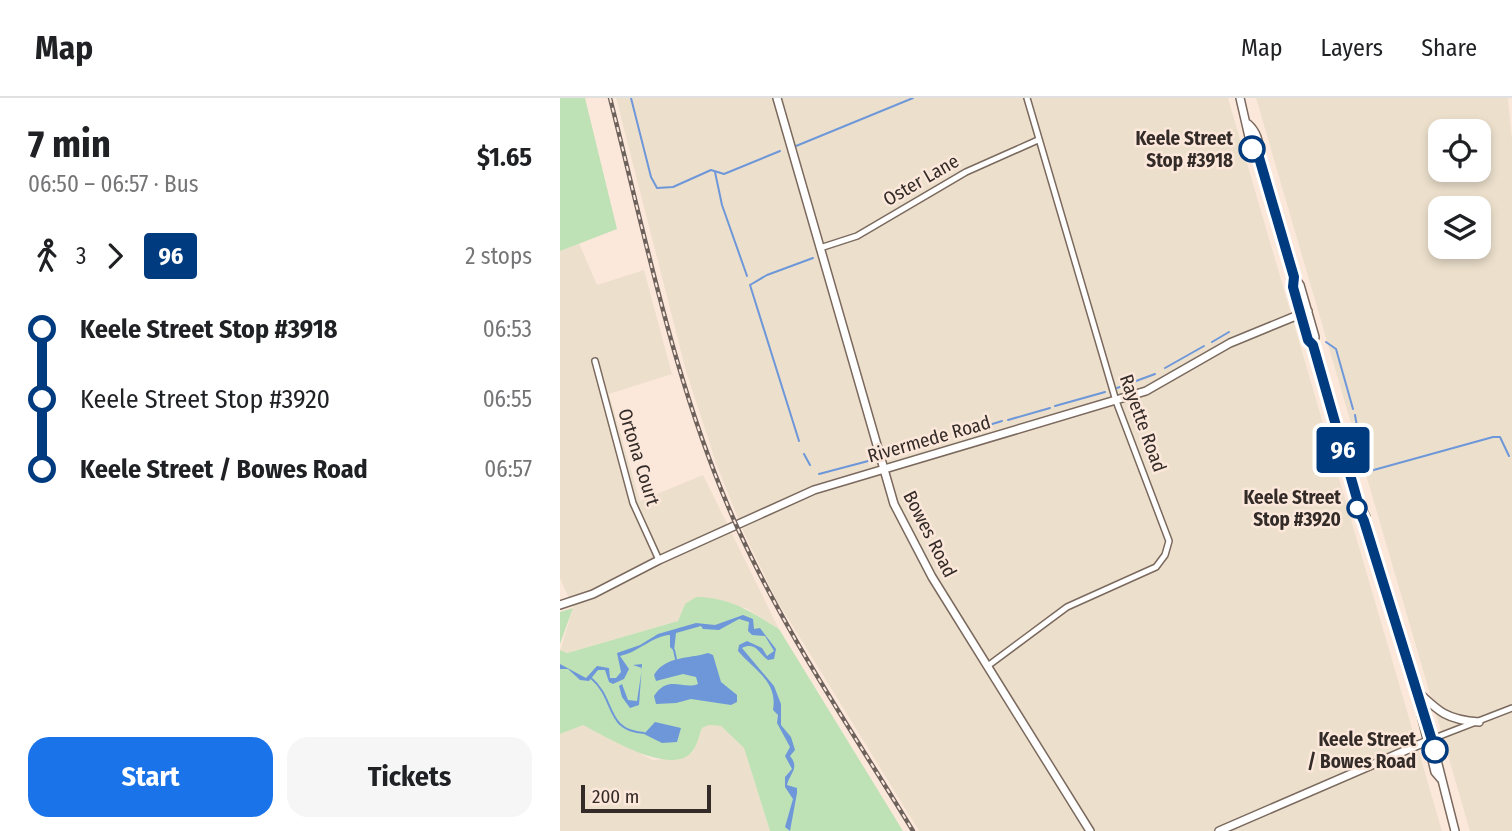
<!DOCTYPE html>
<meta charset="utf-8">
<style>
body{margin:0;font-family:"Fira Sans Condensed",sans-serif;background:#f6f6f6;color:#202124;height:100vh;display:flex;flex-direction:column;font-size:26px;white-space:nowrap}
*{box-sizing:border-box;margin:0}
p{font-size:23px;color:#757577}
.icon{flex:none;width:38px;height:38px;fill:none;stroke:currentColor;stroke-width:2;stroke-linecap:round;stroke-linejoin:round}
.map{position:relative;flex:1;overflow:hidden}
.drawer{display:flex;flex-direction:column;background:#fff;width:560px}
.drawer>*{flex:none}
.badge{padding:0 14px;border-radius:5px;font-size:24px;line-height:46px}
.controls{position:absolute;left:868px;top:21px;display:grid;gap:14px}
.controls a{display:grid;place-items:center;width:63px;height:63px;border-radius:14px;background:#fff;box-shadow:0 4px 10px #0003;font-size:35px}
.scale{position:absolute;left:21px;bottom:18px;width:130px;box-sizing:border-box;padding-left:7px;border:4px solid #332b27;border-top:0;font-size:19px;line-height:24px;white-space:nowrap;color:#332b27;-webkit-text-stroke:5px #fce7db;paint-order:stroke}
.map>.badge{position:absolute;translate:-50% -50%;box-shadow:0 0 0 4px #fff}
.legs{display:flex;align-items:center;gap:10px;height:77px;padding:0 28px;font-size:23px}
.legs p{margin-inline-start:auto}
.headline{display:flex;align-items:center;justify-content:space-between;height:119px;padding:0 28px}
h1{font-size:38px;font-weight:700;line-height:52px}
.cta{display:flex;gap:14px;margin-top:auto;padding:14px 28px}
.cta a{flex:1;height:80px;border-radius:21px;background:#1a73e8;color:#fff;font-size:28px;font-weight:700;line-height:80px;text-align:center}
.cta a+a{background:#f6f6f6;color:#202124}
ul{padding:0 28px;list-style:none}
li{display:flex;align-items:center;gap:24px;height:70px;font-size:26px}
li i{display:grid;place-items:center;width:10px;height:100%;margin:0 9px;background:currentColor}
li i::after{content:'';width:18px;height:18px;margin:-9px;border:5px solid;border-radius:50%;background:#fff}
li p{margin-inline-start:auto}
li:first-child i{background:linear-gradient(#0000 50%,currentColor 0)}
li:last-child i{background:linear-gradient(currentColor 50%,#0000 0)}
header{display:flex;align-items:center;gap:42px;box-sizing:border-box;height:98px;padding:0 35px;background:#fff;border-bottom:2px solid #e0e0e0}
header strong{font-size:33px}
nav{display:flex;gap:38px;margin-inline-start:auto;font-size:24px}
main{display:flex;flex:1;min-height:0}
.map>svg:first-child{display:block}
</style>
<header>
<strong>Map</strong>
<nav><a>Map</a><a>Layers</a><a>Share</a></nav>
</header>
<main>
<section class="drawer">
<div class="headline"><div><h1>7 min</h1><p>06:50 – 06:57 · Bus</p></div><b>$1.65</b></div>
<div class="legs"><svg class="icon" aria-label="walk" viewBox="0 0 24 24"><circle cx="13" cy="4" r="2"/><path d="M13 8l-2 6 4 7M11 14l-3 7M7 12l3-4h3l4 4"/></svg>3<svg class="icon" aria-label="forward" viewBox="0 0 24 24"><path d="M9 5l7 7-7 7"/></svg><b class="badge" style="background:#003b80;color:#fff">96</b><p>2 stops</p></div>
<ul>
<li><i style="color:#003b80"></i><b>Keele Street Stop #3918</b><p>06:53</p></li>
<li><i style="color:#003b80"></i><span>Keele Street Stop #3920</span><p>06:55</p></li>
<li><i style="color:#003b80"></i><b>Keele Street / Bowes Road</b><p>06:57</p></li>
</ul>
<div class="cta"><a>Start</a><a>Tickets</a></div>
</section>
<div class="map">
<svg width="952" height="733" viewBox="0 0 952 733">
<rect width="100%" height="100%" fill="#fce7db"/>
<path fill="#ece0cc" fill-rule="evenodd" d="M56 0H668L882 733H359L216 501 185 437 157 368 126 273Z
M696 0H948L952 42V733H910ZM880 33H919V72H880ZM880 110H919V149H880Z
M19 145 37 187 84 172 112 276 49 296 80 403 143 377 219 531 186 510 125 506 118 523 6 555 0 553 13 510 0 480V153Z
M23 626 93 662 126 659 133 654 142 630 149 627 161 628 184 650 210 733H0V636Z"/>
<path fill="#bee2b6" d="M0 0H25L57 131 0 153Z
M136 499C169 499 192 514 219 531L343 733H210L184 650 161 628 149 627 142 630C139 637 137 649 131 655 109 678 45 638 23 627L0 636V552L7 555 118 523 125 506Z
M13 510 0 546V514Z"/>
<path fill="#6e97d9" d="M183 517 193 521 194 531 200 530 216 551 214 561 208 562C199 556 196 543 182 550L214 588 221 606V627L231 639 235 652 230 658C240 670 230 675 227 687L237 690V695L230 733 225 729 233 701 225 689V679L232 671 225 658 230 649 217 625 218 617 213 612C218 583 194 572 178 553L179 547 187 543 202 550 207 558 214 553 205 538 192 537 188 533 189 524 179 521 159 532 143 531 141 528 116 535 114 553 110 549V537C92 538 79 554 60 558L69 571 64 581 53 586 49 584 45 572H38L29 583 20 582 8 571H0V566L26 580 37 568 49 570 50 580H56L61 574 57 555 80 547 98 536 136 525 155 527Z
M148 555 153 557 161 584 177 597V604L171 607 131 601 116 605 96 606 94 598C108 576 123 592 138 586L136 579 123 576 96 583 94 577C105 558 128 561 148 555Z
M82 566 79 607 70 610 62 599 59 588 62 586 68 602 77 603 82 570 73 567Z
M95 624 121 630 117 644 102 645 84 636Z"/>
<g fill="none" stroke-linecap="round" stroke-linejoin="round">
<path stroke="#6e97d9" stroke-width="2" d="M71 0 91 79 97 90 113 89 151 72 164 76 220 53
M236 48 353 0
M155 74 162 107 187 178
M652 244 669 234
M766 244 776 251 793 311
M605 270 644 248
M557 290 595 276
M495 308 545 294
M795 317 804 368 810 373 933 339H940L949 358
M448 322 490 310
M400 336 442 323
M239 343 190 187 207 177 253 160
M244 356 250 367
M329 357 384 340
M259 376 312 362
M114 552 116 561
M31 580C56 601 45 633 84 635"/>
<defs>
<path id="street" d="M260 150 297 138 406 74 478 42
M35 263 73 405 99 462
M429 567 507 509 596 469 605 457 609 443 556 303 467 0
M872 641 952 610"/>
<path id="secondary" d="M217 0 334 406 372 479 530 733
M680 0 692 52 698 56
M688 26C696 33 701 45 698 56L734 179 740 187 755 239 753 247
M734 179 733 189 797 401 806 419 804 423
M797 401 796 406 804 423 855 591 875 674 881 681
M0 507 33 496 99 462 254 392 586 293 670 245 748 213
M855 591C878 613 886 622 919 624
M860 610 865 615 895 733
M659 733 872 641"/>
</defs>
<use href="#street" stroke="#7b695e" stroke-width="8"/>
<use href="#secondary" stroke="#7b695e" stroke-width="10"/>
<use href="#street" stroke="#fff" stroke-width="5"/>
<use href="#secondary" stroke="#fff" stroke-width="7"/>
<defs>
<path id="rail" d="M50 0C87 145 116 294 178 431 226 537 293 634 353 733"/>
</defs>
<use href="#rail" stroke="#6d615b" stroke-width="4.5"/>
<use href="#rail" stroke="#fce7db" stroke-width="2" stroke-dasharray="5" stroke-linecap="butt"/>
</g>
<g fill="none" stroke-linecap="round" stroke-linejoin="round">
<defs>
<path id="line-1" d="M692 51 698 56 734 179 733 189 748 242 753 247 797 401 796 406 804 423 875 652"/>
</defs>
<use href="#line-1" stroke="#fff" stroke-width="16"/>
<use href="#line-1" stroke="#003b80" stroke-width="10"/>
</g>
<g fill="#fff" stroke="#003b80" stroke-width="3.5">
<circle cx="692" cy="51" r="12"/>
<circle cx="797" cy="410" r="9"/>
<circle cx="875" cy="652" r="12"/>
</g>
<g text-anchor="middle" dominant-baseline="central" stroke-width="5" stroke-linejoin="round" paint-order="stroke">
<g font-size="19" font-weight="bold" fill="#332b27" stroke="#fce7db" text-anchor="end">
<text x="673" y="40">Keele Street<tspan x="673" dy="22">Stop #3918</tspan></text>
<text x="781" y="399">Keele Street<tspan x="781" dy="22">Stop #3920</tspan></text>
<text x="856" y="641">Keele Street<tspan x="856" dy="22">/ Bowes Road</tspan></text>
</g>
<g font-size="19" fill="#332b27" stroke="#fce7db">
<text transform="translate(361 82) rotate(-30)">Oster Lane</text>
<text transform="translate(583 325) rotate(70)">Rayette Road</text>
<text transform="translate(369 341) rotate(-16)">Rivermede Road</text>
<text transform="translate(79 359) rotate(73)">Ortona Court</text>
<text transform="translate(370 436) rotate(63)">Bowes Road</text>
</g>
</g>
</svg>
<div class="controls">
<a><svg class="icon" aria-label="locate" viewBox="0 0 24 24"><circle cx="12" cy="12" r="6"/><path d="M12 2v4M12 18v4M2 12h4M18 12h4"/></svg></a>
<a><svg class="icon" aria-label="layers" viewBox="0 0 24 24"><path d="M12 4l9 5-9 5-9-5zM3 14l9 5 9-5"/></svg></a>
</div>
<div class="scale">200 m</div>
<b class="badge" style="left:783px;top:352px;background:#003b80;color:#fff">96</b>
</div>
</main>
